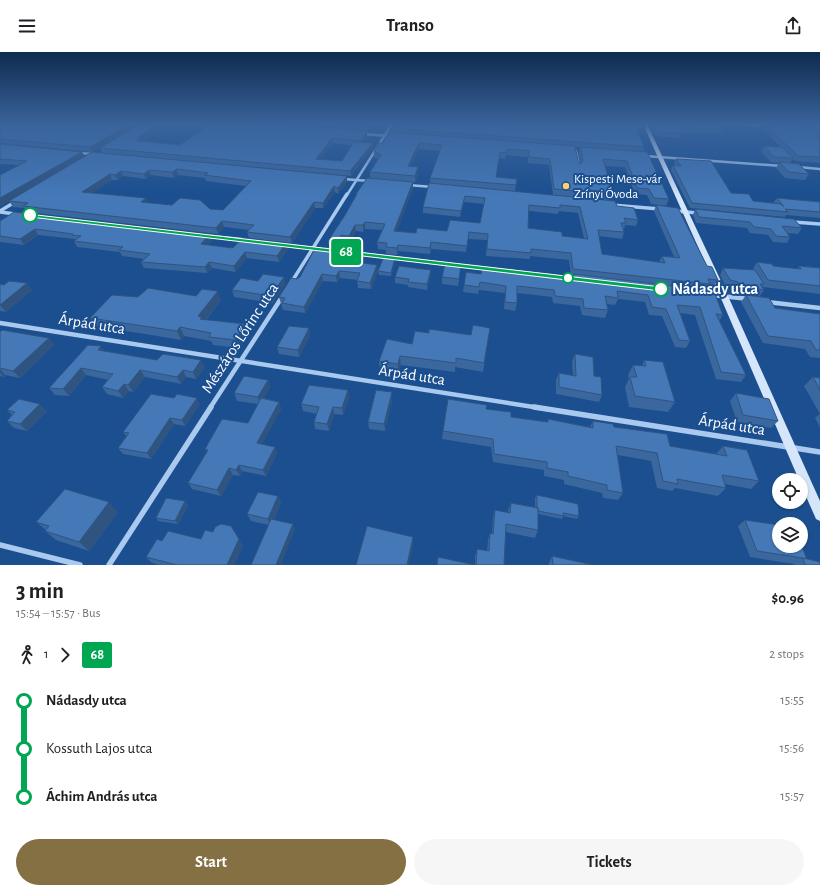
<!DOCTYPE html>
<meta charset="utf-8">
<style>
body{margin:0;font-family:"Alegreya Sans",sans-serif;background:#f6f6f6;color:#202124;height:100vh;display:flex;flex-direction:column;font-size:15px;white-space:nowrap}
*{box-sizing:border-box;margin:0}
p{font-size:13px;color:#757577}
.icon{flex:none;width:22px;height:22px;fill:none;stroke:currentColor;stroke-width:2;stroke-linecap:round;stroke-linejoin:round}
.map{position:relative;height:513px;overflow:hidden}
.sheet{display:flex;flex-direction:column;background:#fff;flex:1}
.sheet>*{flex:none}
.badge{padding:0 8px;border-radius:3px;font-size:14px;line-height:26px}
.fabs{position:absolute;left:772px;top:421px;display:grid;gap:8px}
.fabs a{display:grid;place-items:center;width:36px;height:36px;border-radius:50%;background:#fff;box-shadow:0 1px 3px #0004;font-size:20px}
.map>.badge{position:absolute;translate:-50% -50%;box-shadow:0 0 0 2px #fff}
.legs{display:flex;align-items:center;gap:6px;height:44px;padding:0 16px;font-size:13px}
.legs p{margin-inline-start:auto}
.head{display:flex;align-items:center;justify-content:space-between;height:68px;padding:0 16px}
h1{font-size:22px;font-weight:700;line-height:30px}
.primary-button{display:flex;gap:8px;margin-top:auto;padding:8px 16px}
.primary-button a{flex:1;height:46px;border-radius:24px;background:#847042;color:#fff;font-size:16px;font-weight:700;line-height:46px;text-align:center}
.primary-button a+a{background:#f6f6f6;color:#202124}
ul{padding:0 16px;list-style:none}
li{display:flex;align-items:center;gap:14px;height:48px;font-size:15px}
li i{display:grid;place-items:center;width:6px;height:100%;margin:0 5px;background:currentColor}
li i::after{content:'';width:10px;height:10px;margin:-5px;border:3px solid;border-radius:50%;background:#fff}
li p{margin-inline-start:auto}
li:first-child i{background:linear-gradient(#0000 50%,currentColor 0)}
li:last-child i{background:linear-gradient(currentColor 50%,#0000 0)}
header{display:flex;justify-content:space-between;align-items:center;height:52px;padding:0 16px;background:#fff;font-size:18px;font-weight:700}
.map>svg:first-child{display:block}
</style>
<header><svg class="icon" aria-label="menu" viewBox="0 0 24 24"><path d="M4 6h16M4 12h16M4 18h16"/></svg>Transo<svg class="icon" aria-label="share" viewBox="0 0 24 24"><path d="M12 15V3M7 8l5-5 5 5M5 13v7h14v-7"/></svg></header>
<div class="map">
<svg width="820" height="513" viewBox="0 0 820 513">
<rect width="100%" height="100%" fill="#1b4f8f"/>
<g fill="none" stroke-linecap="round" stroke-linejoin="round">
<path stroke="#a9c9ee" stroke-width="2.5" d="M735 72 768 74
M362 82 391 84
M576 99 579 114
M78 101 93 102
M645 104 782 114
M798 115 820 117
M343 127 370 129
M408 133 433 135
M347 143 392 72"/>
<path stroke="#a9c9ee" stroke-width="3.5" d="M611 153 660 157
M0 159 15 150
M675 159 698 161
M0 160 15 162
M793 170 820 172
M207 184 246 188
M283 193 578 227
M291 231 347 142"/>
<path stroke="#a9c9ee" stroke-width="4.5" d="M712 243 749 247
M767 250 820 256
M0 271 540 356
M210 356 282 245"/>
<path stroke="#a9c9ee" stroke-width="5.5" d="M534 355 820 400
M0 493 80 513
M109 513 211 355"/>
<path fill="#d6e6fa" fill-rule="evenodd" d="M643 72H647L728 244 820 449V469L816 467 801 433V428H799L720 244Z"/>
</g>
<path fill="#3a679d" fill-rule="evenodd" d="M0 72H278L367 84 363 90 373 91V96L351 124 102 101 100 96 93 100 0 91ZM168 73 205 76 180 93 142 89ZM333 91 352 93 342 109 320 107Z
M289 72H389L387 75 375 74 371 79Z
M393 72H645L644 78 638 81 644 95 643 100 669 147 666 154 651 152 647 143 635 142 625 115 605 114 613 142 611 149 553 143 549 113 528 111V105L506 103 505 107 499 106 496 125 516 133 515 139 617 154 638 168 636 174 625 173 624 177H623L624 180 622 187 599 184 602 202 659 210 662 204 674 205 654 159 656 153 718 228 714 234H709L707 238 723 263 719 269 746 323 741 330 716 327 695 263 680 261 690 289 686 296 675 295 662 264 649 263 645 250 618 247 615 253 606 252 608 258 605 266 582 263 580 254 553 251 552 245 517 241V251L515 259 504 257 505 241 479 238 478 242 463 240 464 233 481 222 572 227 573 223H571L569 208 530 204V207L486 204 487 188 468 187 466 200 431 197 430 202 398 199 397 203 386 202V198L378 197 377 190 383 178 365 177 363 180 356 179 349 190H342L339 196 329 195 328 189 345 163 356 144V142L370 126V120L378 107 374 105V99L383 91 392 80V76ZM575 95H580L579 101 581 111 580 112 578 109ZM419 97 440 99 430 126V131L423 155V161L460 165 464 150 484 152 480 171 447 179 416 181 397 179 413 136V130H415L418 122 410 115ZM529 159 558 162 559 159 578 161 584 186 562 184 528 176Z
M649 72H720L723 77 721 82 682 81 680 86 655 84Z
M764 72H820V111L795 109 793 107 790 111 809 122 805 128 785 126 776 116 779 111 771 110 761 100 764 94 781 95 762 77Z
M0 92 82 100 85 105 347 124V130L338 142 335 140 323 156H315L292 191 249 186 247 180 249 178 224 175 218 182 27 160 24 156 13 155 9 149 67 115 0 154V123L19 113 0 112ZM151 123 174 126 178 123 205 126 206 129 246 134 223 158 148 151 92 141 112 128H118L123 124 146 127Z
M676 107 731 141 753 149 773 151 777 146 820 150V166L786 163 785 165 690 156 671 118 673 113H675L674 112Z
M695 157 802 176 798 182 787 181 790 185 787 191 773 190 768 183 750 181 747 176 696 171 693 163Z
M0 169 212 188 208 193 233 196 288 197 279 210 247 206 235 220 212 216 207 221 144 216 141 210 144 207 122 204 120 200 77 195 74 189 75 188V187L38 183 24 193 0 190Z
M336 202 335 203 359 211 378 219 371 237 358 236 357 229 358 228 340 226 337 230 323 229 305 261 283 258 279 245 297 227Z
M395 206V209L391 224 379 223 378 219Z
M757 210 773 214 797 217 799 214 820 216V242L763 235V234L762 235 764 238 759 245 775 256 820 262V306L810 305 805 297 763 291 741 250 746 243 758 245 737 242 734 237 726 235 720 223 723 216 754 218 753 217Z
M460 221 458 234 442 232V225Z
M431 224 427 238 408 235V233L395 231V225Z
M284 225 285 232 273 251 234 245 232 238 258 229Z
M0 232 4 233 32 238 6 260 0 259Z
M138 245 221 248 206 268 245 272 248 281 239 296 213 293 211 289 184 284 181 288 96 274 90 266Z
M309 276 310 284 299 305 279 302 277 295Z
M490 276 483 320 455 315V320L401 313 398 321 380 318 379 309 412 292 429 281 471 283Z
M0 280 49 286 54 293 20 326 5 323 4 325 0 324Z
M105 299 157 308 205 315 196 327 186 325 181 332 145 325 133 340 129 339 123 346 107 342 102 335 109 328 86 323 69 344 55 343 49 336Z
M575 302 594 324 602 343 599 350 556 342V328L559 321 573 324 572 309Z
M644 308 675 350 668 360 629 355 625 335 629 327 628 323 633 313 642 314Z
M813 325 820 326V375L815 366 820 362 804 334Z
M268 328 270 335 264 346 279 350 281 357 262 392 277 401 266 424 242 419 240 424 233 423 221 444 192 437 188 431 207 400 205 397 248 371 258 352 237 349 234 341Z
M348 338 349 345 343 363 334 362 329 379 315 377 314 370 317 362 303 359 301 352Z
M392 340V347L385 379 369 377 368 370Z
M736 341 778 369 771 376 737 370 730 349Z
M200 352 185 374 174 372 151 407 123 402 118 396 126 384 123 380Z
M486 357 511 365 547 370 548 367 590 375 593 369 614 375 670 394 716 402 723 394 759 429 751 437 725 432 726 436 718 444 675 436 672 439 657 436 651 409 618 403 623 441 618 448 603 446 602 441 564 432V428L544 424V418L493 410 491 395 442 387 443 379Z
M7 358 47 359 27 379 14 376 7 369 12 363Z
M537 443 579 464 577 467 563 464 562 467 538 462V478L535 486 506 480 504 513H475V504L477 497 487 499 488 488 490 481 492 482 493 465 495 458 508 461V458L511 451 535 455V446Z
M278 444 281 451 274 467 295 478 269 473 251 469 247 462Z
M185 449 188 453 178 472 158 469 156 466Z
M118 460 89 499 56 488 45 479 46 478 36 470Z
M745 468 807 507 820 513H794V512L750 505 738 474Z
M201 487 243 493 234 513H159L152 511 146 505 162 489Z
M552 504 593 513H549V511Z"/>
<path fill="#305480" d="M130 72H140L93 100 90 95Z
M159 72H167L168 73 141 89H137V86Z
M372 72H375V74L371 79 370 74Z
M646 74 644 78 635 83 637 78Z
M367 79V84L361 94V89Z
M332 86 333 91 317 112 316 107Z
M373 91V96L351 124 350 119Z
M419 91V97L408 120V114Z
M82 100 85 105 0 154V146Z
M418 115V122L415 130V124Z
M177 117 178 123 174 126 172 120Z
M149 118 151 123 146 127 144 122Z
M121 119 123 124 118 128 115 123Z
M110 122 112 128 85 146 82 140Z
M347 124V130L338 142V136Z
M413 130V136L395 185 394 179Z
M334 134 335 140 323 156V151Z
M465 144 464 150 460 165 461 159Z
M146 146 148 152 141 150Z
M314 150 315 156 292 191 290 185Z
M222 169 224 175 218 182 216 176Z
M365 170V177L363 180V173Z
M355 173 356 179 349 190V184Z
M35 177 38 183 24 193 20 187Z
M210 182 212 188 203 198 201 192Z
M341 183 342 190 339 196 338 190Z
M431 190V197L430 202V196Z
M286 191 288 197 279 210 277 204Z
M398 193V199L397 203V196Z
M335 196 336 202 332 210 331 203Z
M245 200 247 206 235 220 234 214Z
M395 206V209L391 224V221Z
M209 210 212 216 207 221 205 215Z
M377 213 378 219 371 237 370 231Z
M431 218V224L427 238V232Z
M339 219 340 226 337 230 336 224Z
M322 222 323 229 305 261 304 255Z
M284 225 285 232 273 251 271 244Z
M27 231 32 238 6 260 0 253Z
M218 239 221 248 202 272 198 264Z
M245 272 248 281 239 296 236 288Z
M180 275 184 284 181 288 177 279Z
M309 276 310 284 299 305 298 298Z
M49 286 54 293 20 326 13 319Z
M101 294 106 301 98 298Z
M400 304 401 313 398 321V312Z
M201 308 205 315 196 327 193 320Z
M81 316 86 323 69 344 63 337Z
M0 317 5 323 4 325 0 321Z
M140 318 145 325 133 340 128 333Z
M183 318 186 325 181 332 177 325Z
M268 328 270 335 261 352 258 345Z
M124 332 129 339 123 346 118 339Z
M348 338 349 345 343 363 342 356Z
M392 340V347L385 379 384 372Z
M197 346 200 352 185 374 182 368Z
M279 350 281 357 259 398 257 391Z
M40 352 47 359 27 379 20 372Z
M333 355 334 362 329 379 327 372Z
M170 366 174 372 151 407 147 401Z
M275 395 277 401 266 424 263 418Z
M239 413 242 419 240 424 236 418Z
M229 416 233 423 221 444 217 438Z
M278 444 281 451 271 474 268 467Z
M185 449 188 453 178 472 175 469Z
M109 450 118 460 89 499 79 490Z
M293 472 295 478 281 513H276Z
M231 474 243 493 234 513H227Z
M413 485V493L409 513H407Z"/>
<path fill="#4478b7" stroke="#305480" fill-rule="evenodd" d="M0 72H130L90 95 0 87Z
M140 72H159L137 86H140L137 89 180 93 210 72H278L367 79 361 89 332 86 316 107 342 109 354 90 373 91 350 119 100 96Z
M349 72H372L370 74Z
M394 72H645L646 74 637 78 644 95 392 76Z
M653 72H720L723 77 679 76 682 81 657 80Z
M765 72H776L820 75V83H816L820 86V105L798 104Z
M389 80 575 94 578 109 580 112 583 109 581 95 647 100 669 147 654 146 649 137 637 136 627 109 603 107 613 142 554 137 550 107 529 105V99L507 97 506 101 500 100 496 125 517 127 516 133 430 126 442 93 419 91 408 114 418 115 415 124 370 120 381 103 374 99 379 91H383Z
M0 92 82 100 0 146V123L27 109 0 107Z
M764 94 782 95 793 106 774 105Z
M92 100 347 124 338 136 334 134 323 151 314 150 290 185 247 180 254 173 222 169 216 176 23 154 28 151 9 149ZM177 117 208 121 204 123 251 129 223 158 210 157 200 148 180 146 172 153 141 150 146 146 82 140 110 122 115 123 121 119 144 122 149 118 172 120Z
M676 107 711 109 731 141 749 142 753 149 781 152 784 155 777 146 820 150V160L785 157 788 160 692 151 673 113 681 114Z
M779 110 799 112 809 122 789 120Z
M367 126 413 130 394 179 416 181 417 176 447 179 450 168 480 171 485 146 465 144 461 159 423 155 429 131 615 149 617 154 634 156 638 168 624 166 626 171H621L624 180 598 178 602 202 665 211 662 204 680 206 656 153 678 156 707 214 712 215 718 228 708 227 710 232 573 217 571 201 531 197V201L487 197 488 182 469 180 467 194 431 190 430 196 398 193 397 196 386 195 387 191 377 190 385 172 365 170 363 173H355L349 184 341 183 338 190 328 189 345 163 357 142H356ZM529 153 560 156V153L580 155 588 187 562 184V180L528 176Z
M695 157 794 167 802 176 782 174 790 185 776 184 771 177 754 175 750 170 699 165Z
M14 160 210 182 201 192 233 196 242 186 286 191 277 204 245 200 234 214 209 210 205 215 141 210 150 202 119 198 123 195 74 189 81 184 72 183 73 182 35 177 20 187 0 184V169Z
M325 195 335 196 331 203 359 206 357 210 377 213 370 231 357 229 360 221 339 219 336 224 322 222 304 255 282 251 285 246 279 245 291 226 297 227 300 225 314 198 322 199Z
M384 204 395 206 391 221 378 219Z
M757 210 772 212 773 214 801 217 799 214 820 216V234L768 228Z
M445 212 461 214 459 227 442 225Z
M399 214 431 218 427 232 408 230 409 227 395 225Z
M482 216 574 227V222L714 239 723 263 716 262 746 323 721 320 700 255 677 253 690 289 679 288 666 257 652 255 648 243 617 239 618 246 605 244 608 258 584 256 583 247 555 244 554 238 517 234V251L505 250 506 234 480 230 479 235 464 233 466 220 481 222Z
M723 216 755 218 764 232H760L764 238 741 235 738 230 730 228Z
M263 222 284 225 271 244 232 238 241 226 258 229Z
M9 229 27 231 0 253V232L4 233Z
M148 236 196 244 202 237 218 239 198 264 202 265 200 267 245 272 236 288 209 285 211 281 180 275 177 279 90 266 112 243 138 245Z
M746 243 769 246 775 256 820 262V298H816L811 289 768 284Z
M473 273 490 276 484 311 456 306V311L400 304 398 312 379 309 387 287 412 292 415 279 429 281V277L471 283Z
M289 274 309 276 298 298 277 295Z
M2 278 49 286 13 319 0 316V280Z
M88 293 101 294 98 298 157 308 163 302 201 308 193 320 183 318 177 325 140 318 128 333 124 332 118 339 102 335 113 322 81 316 63 337 49 336Z
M575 302 593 305 594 324 601 325 602 343 559 335V321L576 324Z
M644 308 663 310 675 350 635 344 630 325H637L633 313 646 314Z
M244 324 268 328 258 345 234 341Z
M813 325 820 326V338Z
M309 333 348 338 342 356 333 355 327 372 314 370 319 355 301 352Z
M376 338 392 340 384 372 368 370Z
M736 341 769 347 778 369 743 363Z
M151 342 174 346 177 342 197 346 182 368 170 366 147 401 118 396 129 381 123 380Z
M261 346 279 350 257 391 275 395 263 418 239 413 236 418 229 416 217 438 188 431 208 398 205 397 222 367 248 371Z
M19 347 40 352 20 372 7 369 15 360 7 358Z
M448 347 487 353 486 357 511 360V365L548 370V367L593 376V369L613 372 614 375 667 382 670 394 727 404 723 394 747 398 759 429 722 423 726 436 677 427 678 432 663 429 657 401 616 394 623 441 607 438V433L568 424V420L547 416V410L494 402 493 387 443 379Z
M65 437 109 450 79 490 45 479 49 474 36 470Z
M258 440 278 444 268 467 247 462Z
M537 443 578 452 579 464 563 461 564 464 538 459V456H537Z
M166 446 185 449 175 469 156 466Z
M511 451 538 456V478L506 472 504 513H476L477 497 489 499 490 481 493 482 495 458 510 461Z
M271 467 293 472 276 513H251Z
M745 468 779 473V494H801V493L807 507 804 506 820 510V513H805L803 506 757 499Z
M221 472 231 474 239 487 227 513H177L146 505 157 487 162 489 168 479 201 487 205 478 213 480 215 475Z
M367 474 413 485 407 513H356Z
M552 504 593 513H553Z
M438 505 475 513H437Z"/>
<linearGradient id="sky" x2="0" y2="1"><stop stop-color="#0f2b4f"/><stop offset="0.5" stop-color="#39639b"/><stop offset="1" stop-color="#39639b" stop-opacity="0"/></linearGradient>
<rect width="820" height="144" fill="url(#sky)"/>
<path fill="#00a651" stroke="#fff" d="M28 162 661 235 665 237 661 239 30 165H28Z"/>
<circle fill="#ffd166" stroke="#1b4f8f" stroke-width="1.5" cx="566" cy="134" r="4"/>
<g fill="#fff" stroke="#00a651" stroke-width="2">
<circle cx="30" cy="163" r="7"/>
<circle cx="568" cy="226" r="5"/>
<circle cx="661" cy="237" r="7"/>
</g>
<g text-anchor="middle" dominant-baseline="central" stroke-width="4" stroke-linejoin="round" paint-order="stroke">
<g font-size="13" fill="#fff" stroke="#1b4f8f" text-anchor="start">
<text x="574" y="127">Kispesti Mese-vár<tspan x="574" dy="15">Zrínyi Óvoda</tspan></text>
</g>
<g font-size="16" font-weight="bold" fill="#fff" stroke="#1b4f8f" text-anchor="start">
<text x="672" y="237">Nádasdy utca</text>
</g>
<g font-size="16" fill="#fff" stroke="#1b4f8f">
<text transform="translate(92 272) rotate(9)">Árpád utca</text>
<text transform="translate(240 286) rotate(-57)">Mészáros Lőrinc utca</text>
<text transform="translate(412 323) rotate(9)">Árpád utca</text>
<text transform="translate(732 373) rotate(9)">Árpád utca</text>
</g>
</g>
</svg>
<div class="fabs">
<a><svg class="icon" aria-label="locate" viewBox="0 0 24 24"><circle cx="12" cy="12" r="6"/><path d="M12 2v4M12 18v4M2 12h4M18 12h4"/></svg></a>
<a><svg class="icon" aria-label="layers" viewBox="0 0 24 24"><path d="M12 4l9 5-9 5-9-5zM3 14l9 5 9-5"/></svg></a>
</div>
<b class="badge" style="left:346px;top:200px;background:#00a651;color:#fff">68</b>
</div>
<section class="sheet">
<div class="head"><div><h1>3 min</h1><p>15:54 – 15:57 · Bus</p></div><b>$0.96</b></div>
<div class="legs"><svg class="icon" aria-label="walk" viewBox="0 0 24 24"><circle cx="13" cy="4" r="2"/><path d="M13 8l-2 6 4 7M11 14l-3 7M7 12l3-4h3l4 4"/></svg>1<svg class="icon" aria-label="forward" viewBox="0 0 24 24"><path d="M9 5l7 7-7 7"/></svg><b class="badge" style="background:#00a651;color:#fff">68</b><p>2 stops</p></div>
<ul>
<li><i style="color:#00a651"></i><b>Nádasdy utca</b><p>15:55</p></li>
<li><i style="color:#00a651"></i><span>Kossuth Lajos utca</span><p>15:56</p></li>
<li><i style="color:#00a651"></i><b>Áchim András utca</b><p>15:57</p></li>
</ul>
<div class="primary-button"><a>Start</a><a>Tickets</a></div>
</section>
